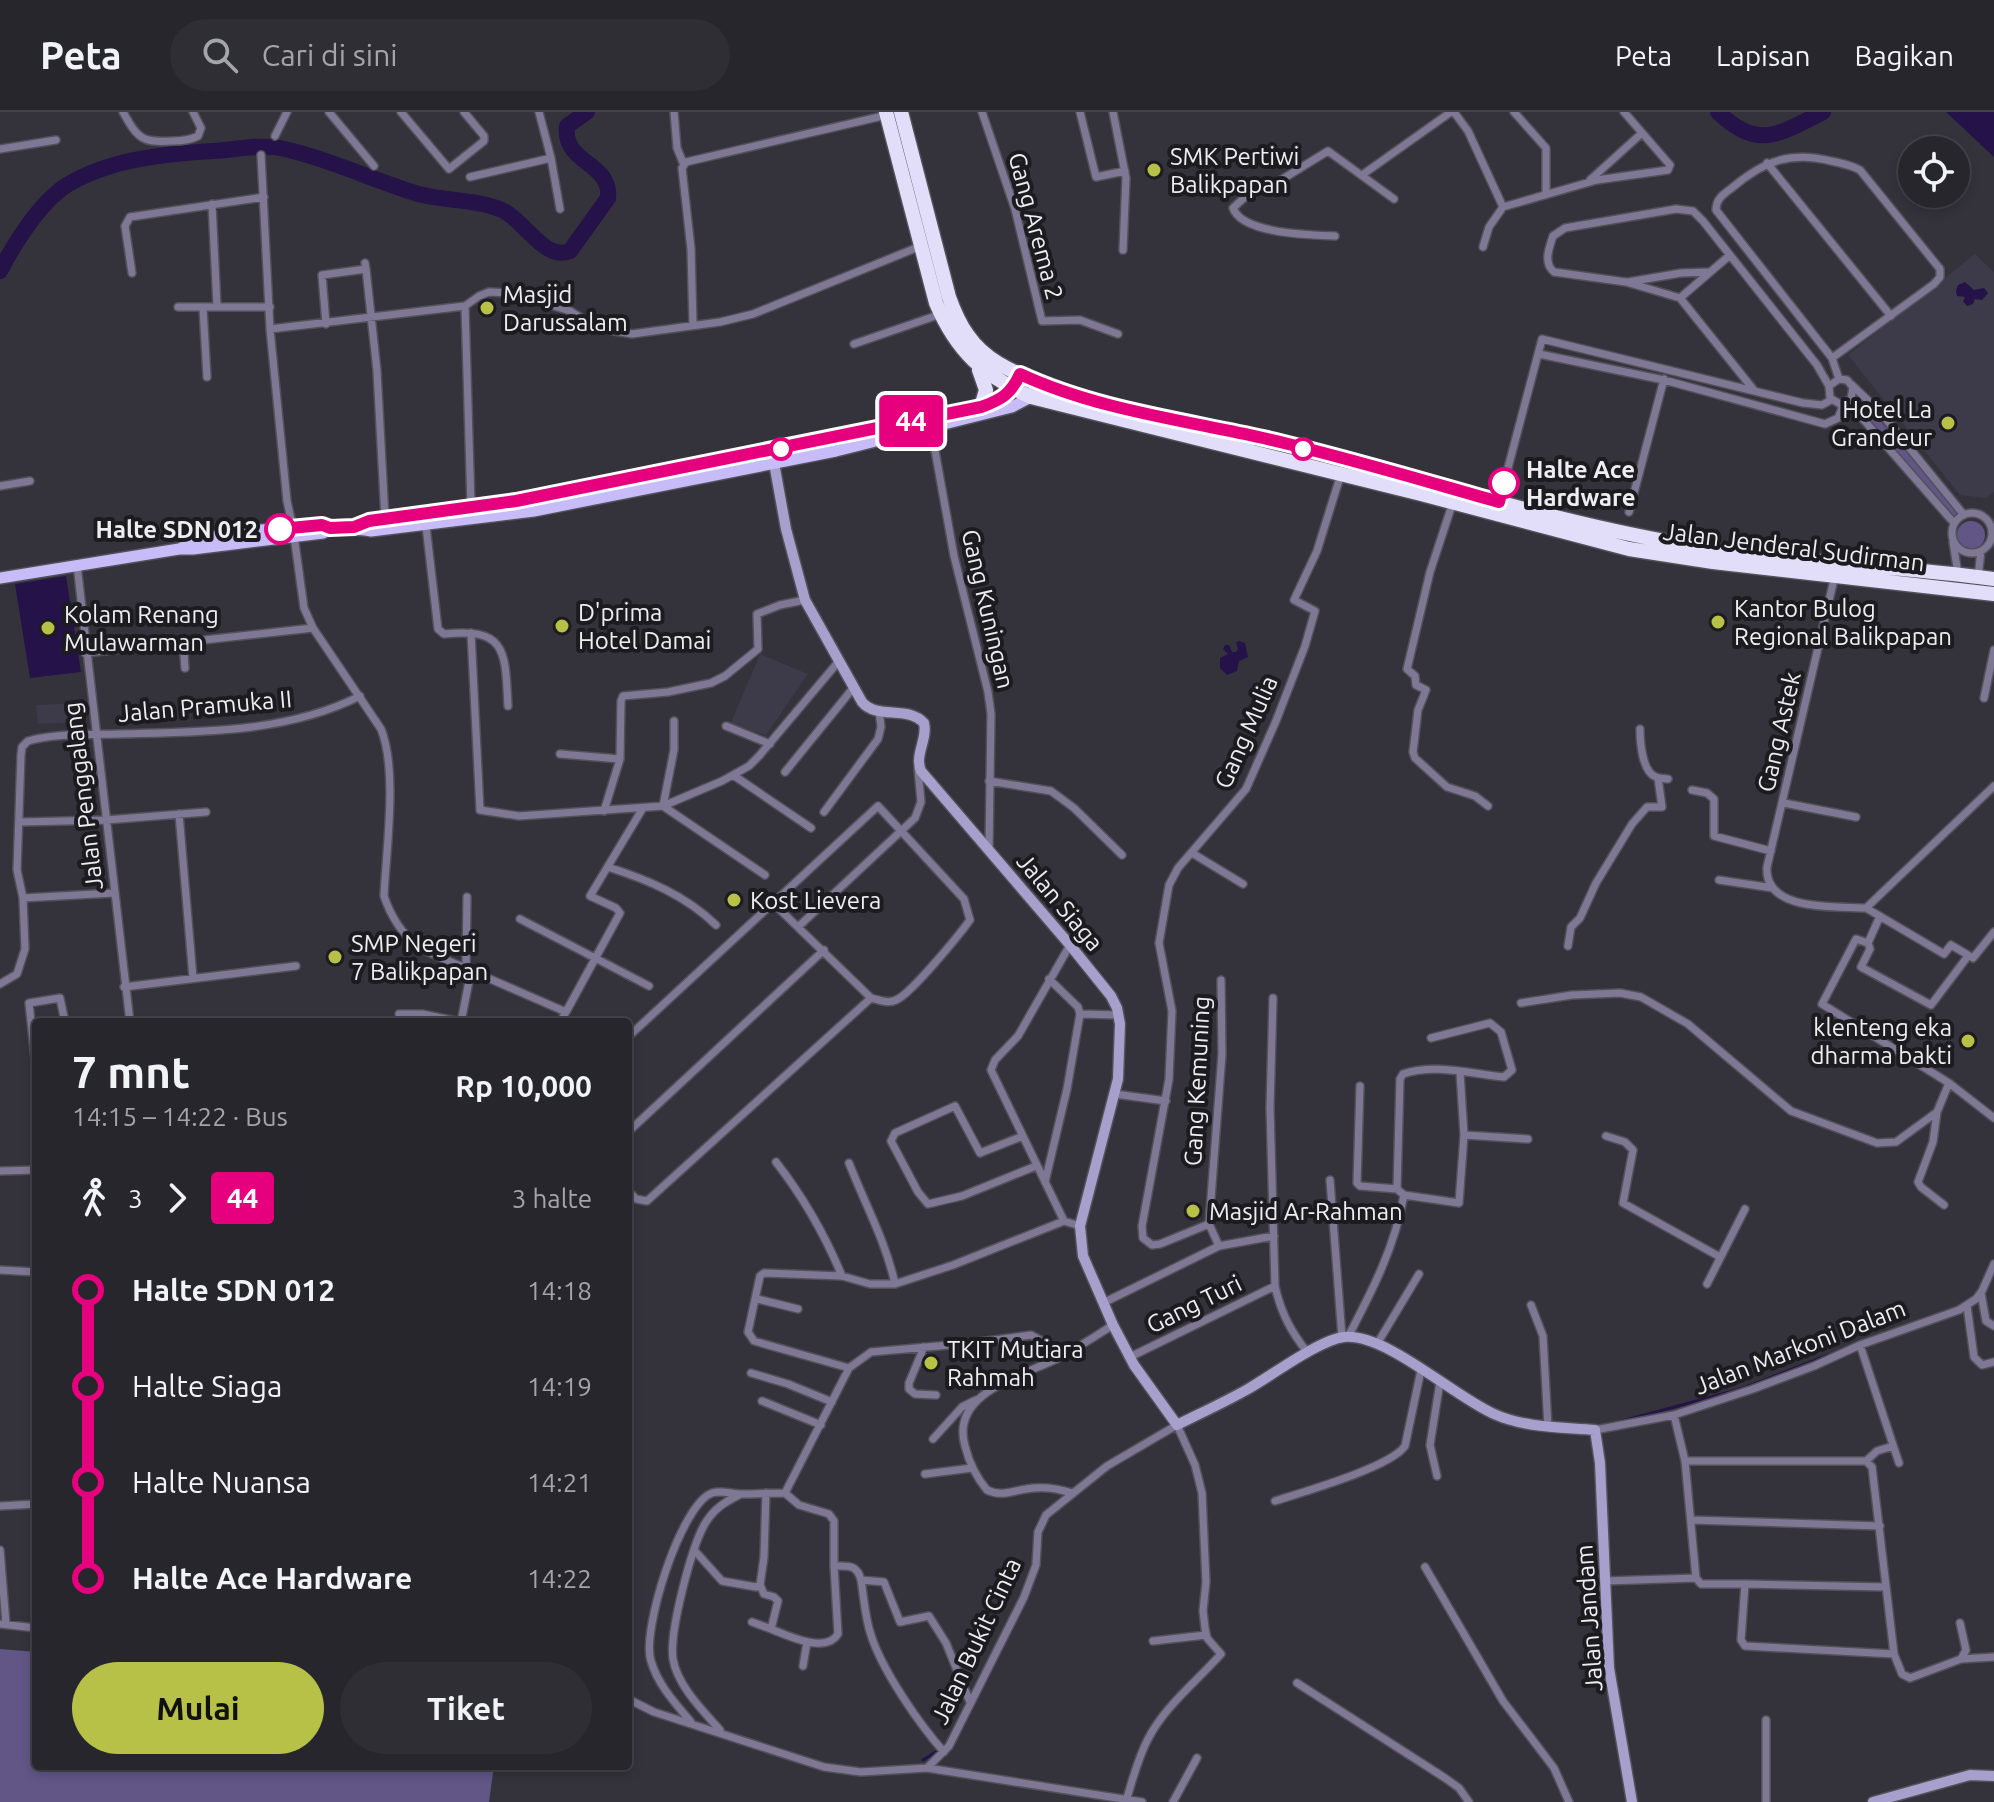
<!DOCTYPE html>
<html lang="id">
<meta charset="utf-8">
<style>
body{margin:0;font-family:Ubuntu,sans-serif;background:#2f2e35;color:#f1f3f6;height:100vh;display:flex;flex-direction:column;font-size:30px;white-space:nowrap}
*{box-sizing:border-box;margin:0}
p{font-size:26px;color:#a4a5aa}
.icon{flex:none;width:44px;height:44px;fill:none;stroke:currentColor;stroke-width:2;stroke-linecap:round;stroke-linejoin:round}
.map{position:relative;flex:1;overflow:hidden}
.sheet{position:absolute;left:32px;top:906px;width:600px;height:752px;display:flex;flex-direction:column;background:#27262d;border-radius:8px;box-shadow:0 4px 12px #0003,0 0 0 2px #434349}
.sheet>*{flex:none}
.badge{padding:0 16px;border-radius:6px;font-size:28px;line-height:52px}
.controls{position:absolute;left:1898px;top:24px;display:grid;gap:16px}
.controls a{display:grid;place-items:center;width:72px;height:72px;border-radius:50%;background:#27262d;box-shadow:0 4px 12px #0003,0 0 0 2px #434349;font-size:40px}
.map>.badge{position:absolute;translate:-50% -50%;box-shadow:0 0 0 4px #fff}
.legs{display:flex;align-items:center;gap:12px;height:88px;padding:0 40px;font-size:26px}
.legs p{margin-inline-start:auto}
.headline{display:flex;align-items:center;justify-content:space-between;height:136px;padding:0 40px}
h1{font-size:44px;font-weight:700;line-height:60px}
.primary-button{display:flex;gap:16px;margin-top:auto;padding:16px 40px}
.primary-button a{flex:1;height:92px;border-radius:48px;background:#b8c147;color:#111;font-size:32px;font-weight:700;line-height:92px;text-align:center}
.primary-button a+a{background:#2f2e35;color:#f1f3f6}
ul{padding:0 40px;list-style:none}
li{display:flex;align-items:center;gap:28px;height:96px;font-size:30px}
li i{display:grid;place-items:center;width:12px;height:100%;margin:0 10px;background:currentColor}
li i::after{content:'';width:20px;height:20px;margin:-10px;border:6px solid;border-radius:50%;background:#27262d}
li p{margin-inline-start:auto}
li:first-child i{background:linear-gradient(#0000 50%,currentColor 0)}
li:last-child i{background:linear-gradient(currentColor 50%,#0000 0)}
header{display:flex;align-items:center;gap:48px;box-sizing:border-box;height:112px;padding:0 40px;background:#27262d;border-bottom:2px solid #434349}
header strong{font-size:38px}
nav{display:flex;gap:44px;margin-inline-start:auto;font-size:28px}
.search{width:560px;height:72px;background:#2f2e35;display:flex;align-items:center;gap:20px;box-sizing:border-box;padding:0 28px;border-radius:44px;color:#a4a5aa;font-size:30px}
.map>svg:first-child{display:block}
</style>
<header>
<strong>Peta</strong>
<div class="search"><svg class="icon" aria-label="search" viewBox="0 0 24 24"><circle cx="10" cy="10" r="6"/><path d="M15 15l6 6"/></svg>Cari di sini</div>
<nav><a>Peta</a><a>Lapisan</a><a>Bagikan</a></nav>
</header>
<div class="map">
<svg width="1994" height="1690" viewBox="0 0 1994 1690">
<rect width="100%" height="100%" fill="#34333c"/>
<path fill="#3d3a49" d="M1975 142 1994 160V380L1986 386 1960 383 1848 243Z
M760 542 808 562 766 623 730 613Z
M79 591 80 610 38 612 36 593Z"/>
<path fill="#615686" d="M1866 292 1956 398 1957 403 1952 404 1862 300 1861 297Z
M1957 423a14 14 0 1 1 28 0a14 14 0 1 1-28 0Z
M0 1537 36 1540V1654H494L489 1690H0Z"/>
<path fill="#241249" d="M1946 0H1994V45Z
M1965 170 1974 178 1984 176 1988 181 1982 188 1975 187 1973 192 1967 194 1963 189 1965 185 1957 184 1956 179 1958 173Z
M66 464 81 560 30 566 15 472Z
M1239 529 1245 531 1248 545 1239 549 1237 559 1227 563 1220 556V546L1228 542 1223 537 1225 533H1229L1232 540H1236L1238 537 1236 531Z"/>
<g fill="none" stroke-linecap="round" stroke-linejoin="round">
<path stroke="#241249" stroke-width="3" d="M1611 1312 1741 1277 1829 1243
M1072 1378 1103 1353
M923 1648 939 1638"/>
<path stroke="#241249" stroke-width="16" d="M1718 0C1758 39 1779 22 1823 0
M0 159C14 132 40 90 67 73 110 47 164 42 213 39 234 38 259 32 280 36 327 46 372 68 418 82 445 89 476 87 502 98 524 108 545 150 570 139L608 86C612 50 562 52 567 14L587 0"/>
<defs>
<path id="street" d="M123 0C138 27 142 31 173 29 182 29 190 28 198 24L201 16 193 0
M329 0 374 54
M401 0 449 57 484 29V24L464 0
M539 0 551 46 560 97
M674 0 677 36 684 53
M982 0 1015 97 1042 209 1080 208 1118 222
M1080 0 1096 65 1125 59
M1113 0 1126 66 1123 138
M1454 0 1468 19 1503 95 1489 115 1483 135
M1514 0 1546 36V82
M275 24 287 0
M0 37 56 28
M261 43 270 217 287 389 293 416
M1767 51 1891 204
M1362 63 1451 0
M470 65 551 46
M1590 68 1642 21
M212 92 217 194
M1503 95 1597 68 1668 58 1670 53 1624 0
M1335 124C1311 123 1242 122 1233 96L1245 85 1281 68 1328 39 1394 87
M1730 143 1680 186 1753 277
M366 157 377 259 385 406
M132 161 125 114 130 105 264 85
M1628 170 1681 161 1709 160
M1680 186 1626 170 1554 160C1543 151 1549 136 1553 124L1565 116 1676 97 1693 99 1703 109 1817 253 1829 274 1830 286 1840 292 1851 287 1853 275 1847 268 1839 267 1829 274
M465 194 479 184 489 180 513 181 570 199 597 216 632 222 720 210 753 202 921 134
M465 194 471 394
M178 195H270
M203 196 207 265
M326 212 322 163 366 157 365 151
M693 213 691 137 682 56 686 50 887 3
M270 217 465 194
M854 232 941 202
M1539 242 1664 268 1825 312 1838 306 1844 292
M1832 246 1934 172 1940 165V157L1860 58C1851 53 1841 51 1831 49 1791 39 1764 49 1733 75 1724 82 1716 86 1716 98L1832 246 1839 267
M1852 273 1880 300 1964 403
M1848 290 1954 411
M931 316 954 444 988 580 991 602 989 737
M0 374 30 369
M1453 390 1430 460 1407 557 1415 564 1416 573 1426 578 1418 598 1413 640 1415 646 1447 675 1475 684 1488 694
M1499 390 1542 227 1803 291 1822 293 1831 288
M1629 400 1664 267
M1952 421a20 20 0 1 1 40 0a20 20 0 1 1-40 0Z
M426 414 438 517 444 522C508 515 505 541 508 594
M294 424 304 496 313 516 381 617C398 659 386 738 384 784 391 805 402 822 419 836L566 900 560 910
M1953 430 1958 462
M77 453 130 910
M1835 463 1767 755C1764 800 1835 794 1866 796L1994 674
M1978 465 1981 439
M471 521 480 698 519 704 663 694 722 669 749 654 759 644 839 549
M183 530 185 556
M85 541 313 516
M1984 586 1994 538
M674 609V638L663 694 765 763
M726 614 770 632
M1640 617C1640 629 1642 660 1656 665 1660 667 1664 666 1668 667
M560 642 620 647
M785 660 854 575
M733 663 811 716
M989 669 1051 679 1074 696 1122 743
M1692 678 1707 681 1714 687V724L1771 739
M1784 691 1856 705
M604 699 620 647 621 589 623 584 668 580 711 571 725 564 758 537 757 502 780 493 805 488
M824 700 878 627 881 615 879 598
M179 702 193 866
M21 710 106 708 206 700
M1192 741 1243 772
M608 755C648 768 685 783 716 813
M1719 768 1773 776
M23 786 114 781
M1866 796 1944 842 1951 833 1973 846 1994 820
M1880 804 1868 831 1856 827 1822 892 1949 971 1994 1006
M520 807 649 874
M798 815 915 706 921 690 918 657
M1868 831 1870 837 1861 855 1931 893 1968 844
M1070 833 1018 924 995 948 991 958 1064 1109 1080 1114
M1568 834 1571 815 1580 806 1596 771 1632 712 1647 695H1662L1658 666
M466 856 467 785
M0 872 17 862 25 837 23 786 17 758 21 643 22 635 28 629C55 621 90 623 119 622 200 620 287 621 360 584
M124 875 296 854
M1273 886 1270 996 1275 1174C1281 1201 1291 1220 1308 1241
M1521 891 1572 883 1620 881 1641 885 1688 912 1791 999 1877 1031 1896 1030 1937 1000 1949 971
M566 900 620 801 616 796 590 784 643 696
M399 902H422L461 910 471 859
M1080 902 1119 903
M628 925 878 694 964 787 970 808C959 823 911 882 896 888 888 892 879 888 871 886L774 792
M36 956 29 891 60 886 65 910
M1360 974 1357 1071 1360 1074 1397 1077
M1115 982 1166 989
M1937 1000 1933 1030 1918 1070 1921 1075 1944 1093
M628 1020 824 838
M1464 1023 1528 1027
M1023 1024 980 1041 955 994 895 1021 891 1029 918 1080 928 1092 962 1084 1036 1054
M1606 1024 1625 1030 1633 1038 1623 1091 1720 1145
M776 1050C804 1086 825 1123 842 1164
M849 1051C865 1092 886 1130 895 1172
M0 1059 36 1058
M1330 1068 1342 1225
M1045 1070 1067 977 1080 902 1078 895 1049 867
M628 1078 636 1087 647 1089 871 886
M1404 1083 1459 1091 1464 1023 1460 961
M1209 1112 1160 1132 1152 1133 1143 1126 1142 1114 1169 967 1172 899 1159 831 1169 773 1178 756 1246 677 1276 609 1305 534 1315 499 1294 488 1317 439 1341 362
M1219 1134 1209 1112 1222 942 1221 868
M0 1158 36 1160
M1707 1172 1745 1097
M1981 1181 1986 1209 1994 1214
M757 1187 798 1197
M1103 1191 1219 1134 1274 1124
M1531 1193 1543 1224 1548 1315
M1967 1194 1974 1245 1982 1253 1994 1250
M1348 1225C1372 1179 1395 1135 1404 1083L1397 1077 1400 967 1403 962C1434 951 1471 962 1504 965L1512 958 1501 920 1490 911 1431 926
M1377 1232 1419 1162
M1860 1233 1899 1351
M924 1235 909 1271V1277L915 1282 936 1283
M1130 1245 1275 1174
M1057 1247 1046 1231 1031 1223 972 1231 871 1240 849 1256 754 1229 748 1220 760 1164 764 1161 842 1164 870 1172H895L953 1153 1064 1109
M751 1261 788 1272 832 1290
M762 1289 821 1313
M1674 1303 1685 1349 1696 1466
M1595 1318 1674 1303 1753 1277 1814 1254 1860 1233 1959 1198 1976 1187 1982 1179 1994 1152
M933 1327 962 1295 976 1288
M1685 1349H1866
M1866 1349 1872 1355 1894 1542 1902 1562 1910 1566 1961 1547 1994 1545
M1866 1349 1877 1339 1893 1334
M925 1362 972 1356
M1437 1364 1430 1333 1440 1270
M1072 1381C1057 1376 1042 1374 1026 1377 1012 1379 1001 1385 987 1378 976 1365 969 1350 965 1334 950 1282 1019 1265 1054 1248 1075 1238 1094 1225 1113 1213
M1275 1389C1303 1380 1391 1355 1405 1334L1421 1258
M0 1394 36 1392
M1692 1408 1880 1414
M0 1438 6 1512
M695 1439 722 1469 756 1475 760 1473 764 1445 766 1381
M834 1454C848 1454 857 1452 861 1468L884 1470 900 1510 929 1504 946 1531 970 1590
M1425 1455 1503 1589 1554 1656 1569 1690
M861 1468C864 1486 865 1506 871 1523 882 1558 919 1612 944 1640
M1605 1469 1696 1466 1701 1472H1745L1741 1528 1745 1534 1894 1542
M1745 1472 1886 1475
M760 1473 764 1482 774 1485 778 1489 771 1517C788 1524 826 1542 838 1522L834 1454V1409L829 1402 799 1393 785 1381 849 1256
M752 1510 771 1517
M1960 1511 1966 1538 1961 1547
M0 1512 36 1516
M1153 1529 1206 1523
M803 1554 807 1530
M1297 1571 1445 1666 1459 1676 1469 1690
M628 1587 654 1600 824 1655 861 1660 927 1656 949 1634 1024 1485 1036 1453 1038 1420 1046 1403 1107 1354 1177 1313 1195 1353 1202 1381 1206 1470 1203 1499 1205 1516 1207 1526 1221 1542C1197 1569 1164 1595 1148 1627 1138 1646 1133 1666 1127 1686
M691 1610C675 1591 658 1573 651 1549 641 1519 681 1392 712 1381 722 1378 732 1382 742 1382 757 1382 771 1381 785 1381
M720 1618C703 1599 677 1573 673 1547 669 1520 692 1432 706 1410 715 1396 725 1390 739 1383
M927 1656 1142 1690
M1173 1690 1197 1646
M1766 1690V1608"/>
<path id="secondary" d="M774 351 786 417 805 488 862 590C877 608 907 593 924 611 928 627 914 643 921 659L1070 833 1111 884 1117 896 1120 912 1118 967 1080 1114 1083 1144 1113 1213 1134 1253 1177 1313C1201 1301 1225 1290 1248 1277 1271 1264 1319 1228 1344 1225 1386 1221 1453 1284 1494 1302 1525 1316 1562 1315 1595 1318L1600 1351 1609 1556 1632 1690
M1873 1690 1970 1663 1994 1664"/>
<path id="primary" d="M354 415 369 409 516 389 981 295 1002 287 1016 271
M179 437C218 416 278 418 322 413 333 418 356 416 371 419L534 399 836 339 1012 295 1031 285 1037 270
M0 466 179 437H193L323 421 330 416"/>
<path id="highway" d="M886 0 936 191C957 240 983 263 1031 285L1421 382 1629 437 1713 450 1994 482
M901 0 949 185C959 213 972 236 998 251 1074 296 1191 308 1277 330 1410 363 1540 407 1676 431 1781 450 1888 453 1994 467
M979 258 986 278 981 295"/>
</defs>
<use href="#street" stroke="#525159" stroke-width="10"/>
<use href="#secondary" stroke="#525159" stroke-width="13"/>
<use href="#primary" stroke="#525159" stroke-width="14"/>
<use href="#highway" stroke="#525159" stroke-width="17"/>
<use href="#street" stroke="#7e7895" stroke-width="7"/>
<use href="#secondary" stroke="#a79fcc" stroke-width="10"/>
<use href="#primary" stroke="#c7bcf7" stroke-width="11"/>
<use href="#highway" stroke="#e2defa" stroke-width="14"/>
</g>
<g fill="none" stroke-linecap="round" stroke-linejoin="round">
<defs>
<path id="line-1" d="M280 417 322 413 330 416 354 415 369 409 516 389 981 295C1001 288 1011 282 1020 262 1095 297 1182 308 1263 326 1342 344 1421 368 1499 390L1504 371"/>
</defs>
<use href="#line-1" stroke="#fff" stroke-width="18"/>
<use href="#line-1" stroke="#e6007e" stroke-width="12"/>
</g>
<g fill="#b8c147" stroke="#1c1b1f" stroke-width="3">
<circle cx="1154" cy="58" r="8"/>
<circle cx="487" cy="196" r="8"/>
<circle cx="1948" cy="311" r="8"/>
<circle cx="1718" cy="510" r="8"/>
<circle cx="562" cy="514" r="8"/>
<circle cx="48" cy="516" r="8"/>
<circle cx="734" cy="788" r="8"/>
<circle cx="335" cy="845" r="8"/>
<circle cx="1968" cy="929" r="8"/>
<circle cx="1193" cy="1099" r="8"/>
<circle cx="931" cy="1251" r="8"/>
</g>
<g fill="#fff" stroke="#e6007e" stroke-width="4">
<circle cx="781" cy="337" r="10"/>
<circle cx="1303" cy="337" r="10"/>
<circle cx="1504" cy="371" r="14"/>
<circle cx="280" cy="417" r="14"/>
</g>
<g text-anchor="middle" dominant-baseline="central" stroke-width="8" stroke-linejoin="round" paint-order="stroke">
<g font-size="24" fill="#ededf2" stroke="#1c1b1f" text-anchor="start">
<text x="1170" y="44">SMK Pertiwi<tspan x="1170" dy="28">Balikpapan</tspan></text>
<text x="503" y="182">Masjid<tspan x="503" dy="28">Darussalam</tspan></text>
<text x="1932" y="297" text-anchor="end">Hotel La<tspan x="1932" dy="28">Grandeur</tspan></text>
<text x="1734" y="496">Kantor Bulog<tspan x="1734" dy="28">Regional Balikpapan</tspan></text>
<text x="578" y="500">D'prima<tspan x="578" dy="28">Hotel Damai</tspan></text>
<text x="64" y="502">Kolam Renang<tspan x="64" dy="28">Mulawarman</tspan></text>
<text x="750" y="788">Kost Lievera</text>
<text x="351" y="831">SMP Negeri<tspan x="351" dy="28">7 Balikpapan</tspan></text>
<text x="1952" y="915" text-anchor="end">klenteng eka<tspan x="1952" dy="28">dharma bakti</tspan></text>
<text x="1209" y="1099">Masjid Ar-Rahman</text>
<text x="947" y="1237">TKIT Mutiara<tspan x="947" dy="28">Rahmah</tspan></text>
</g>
<g font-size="24" fill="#ededf2" stroke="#1c1b1f">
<text transform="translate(1036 114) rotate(75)">Gang Arema 2</text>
<text transform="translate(1794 435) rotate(7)">Jalan Jenderal Sudirman</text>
<text transform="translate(988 497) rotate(77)">Gang Kuningan</text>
<text transform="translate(205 594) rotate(-5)">Jalan Pramuka II</text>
<text transform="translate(1246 620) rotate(-66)">Gang Mulia</text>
<text transform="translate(1779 620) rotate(-77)">Gang Astek</text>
<text transform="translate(83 684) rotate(-97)">Jalan Penggalang</text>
<text transform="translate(1060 790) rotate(50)">Jalan Siaga</text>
<text transform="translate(1197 969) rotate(-87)">Gang Kemuning</text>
<text transform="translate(1194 1192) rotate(-26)">Gang Turi</text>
<text transform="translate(1800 1235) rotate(-21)">Jalan Markoni Dalam</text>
<text transform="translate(1589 1506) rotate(-94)">Jalan Jandam</text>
<text transform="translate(976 1529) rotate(-65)">Jalan Bukit Cinta</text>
</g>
<g font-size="24" font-weight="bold" fill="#ededf2" stroke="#1c1b1f" text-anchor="start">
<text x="1526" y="357">Halte Ace<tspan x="1526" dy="28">Hardware</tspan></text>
<text x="258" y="417" text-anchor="end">Halte SDN 012</text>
</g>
</g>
</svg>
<div class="controls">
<a><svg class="icon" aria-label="locate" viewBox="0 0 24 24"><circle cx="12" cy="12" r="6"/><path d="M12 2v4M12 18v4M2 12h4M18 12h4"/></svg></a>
</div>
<b class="badge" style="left:911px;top:309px;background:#e6007e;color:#fff">44</b>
<section class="sheet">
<div class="headline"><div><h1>7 mnt</h1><p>14:15 – 14:22 · Bus</p></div><b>Rp 10,000</b></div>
<div class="legs"><svg class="icon" aria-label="walk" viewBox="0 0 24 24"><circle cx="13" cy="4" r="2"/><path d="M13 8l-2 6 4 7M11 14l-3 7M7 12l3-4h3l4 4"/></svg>3<svg class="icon" aria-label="forward" viewBox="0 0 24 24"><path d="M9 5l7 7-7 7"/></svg><b class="badge" style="background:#e6007e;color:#fff">44</b><p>3 halte</p></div>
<ul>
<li><i style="color:#e6007e"></i><b>Halte SDN 012</b><p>14:18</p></li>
<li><i style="color:#e6007e"></i><span>Halte Siaga</span><p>14:19</p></li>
<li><i style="color:#e6007e"></i><span>Halte Nuansa</span><p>14:21</p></li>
<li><i style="color:#e6007e"></i><b>Halte Ace Hardware</b><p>14:22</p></li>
</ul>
<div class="primary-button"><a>Mulai</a><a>Tiket</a></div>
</section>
</div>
